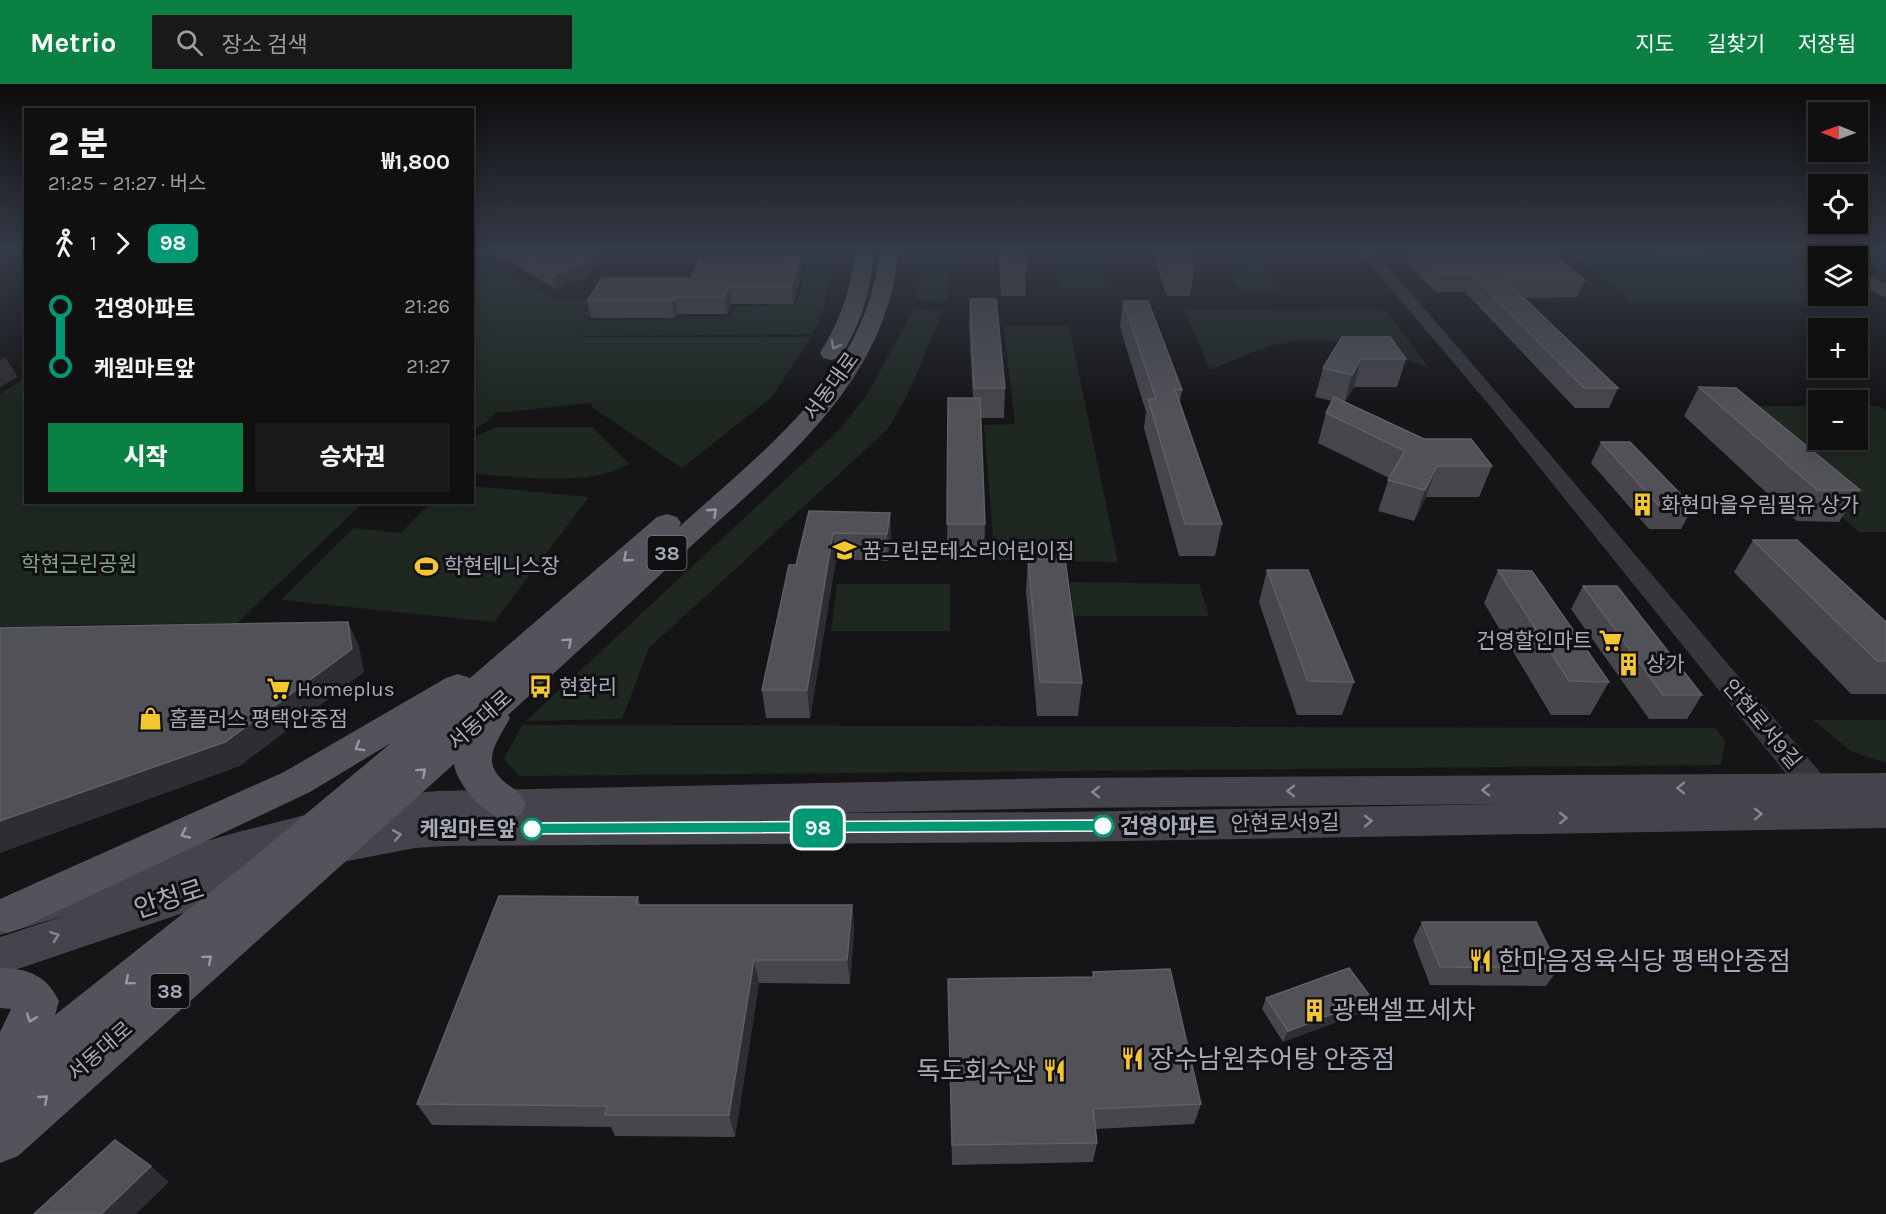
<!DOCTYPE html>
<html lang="ko">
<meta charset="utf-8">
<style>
body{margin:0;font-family:Karla,"Noto Sans KR",sans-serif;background:#19191a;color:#f1f3f6;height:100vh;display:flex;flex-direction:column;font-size:22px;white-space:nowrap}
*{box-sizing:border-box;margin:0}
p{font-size:20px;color:#9c9d9f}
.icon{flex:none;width:33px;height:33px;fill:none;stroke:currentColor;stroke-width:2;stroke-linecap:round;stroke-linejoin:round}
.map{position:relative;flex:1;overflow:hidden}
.panel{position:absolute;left:24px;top:24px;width:450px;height:396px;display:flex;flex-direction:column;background:#101011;border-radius:0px;box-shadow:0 3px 15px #0003,0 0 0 2px #303031}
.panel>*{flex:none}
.badge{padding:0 12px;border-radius:9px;font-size:21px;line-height:39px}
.needle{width:39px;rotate:271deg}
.tools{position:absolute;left:1808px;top:18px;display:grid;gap:12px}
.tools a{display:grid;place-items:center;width:60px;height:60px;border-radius:0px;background:#101011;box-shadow:0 3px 15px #0003,0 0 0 2px #303031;font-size:30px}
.map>.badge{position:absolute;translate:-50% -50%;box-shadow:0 0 0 3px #fff}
.legs{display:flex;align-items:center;gap:9px;height:66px;padding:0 24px;font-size:20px}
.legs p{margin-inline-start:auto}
.head{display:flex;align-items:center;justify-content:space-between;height:102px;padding:0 24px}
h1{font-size:33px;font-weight:800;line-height:45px}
.cta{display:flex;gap:12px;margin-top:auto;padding:12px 24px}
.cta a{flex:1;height:69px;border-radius:0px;background:#0b8043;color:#fff;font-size:24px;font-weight:800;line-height:69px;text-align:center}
.cta a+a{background:#19191a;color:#f1f3f6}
ul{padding:0 24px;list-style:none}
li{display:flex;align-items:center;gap:21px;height:60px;font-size:22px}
li i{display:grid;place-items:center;width:9px;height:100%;margin:0 8px;background:currentColor}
li i::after{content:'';width:15px;height:15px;margin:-8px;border:4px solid;border-radius:50%;background:#101011}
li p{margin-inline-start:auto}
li:first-child i{background:linear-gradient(#0000 50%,currentColor 0)}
li:last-child i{background:linear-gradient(currentColor 50%,#0000 0)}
header{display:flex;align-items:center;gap:36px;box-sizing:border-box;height:84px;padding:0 30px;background:#0b8043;color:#fff}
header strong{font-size:28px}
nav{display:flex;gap:33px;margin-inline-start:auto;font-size:21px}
.search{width:420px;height:54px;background:#19191a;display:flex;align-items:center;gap:15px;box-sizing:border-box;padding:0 21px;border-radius:0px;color:#9c9d9f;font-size:22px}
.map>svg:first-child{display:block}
</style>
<header>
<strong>Metrio</strong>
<div class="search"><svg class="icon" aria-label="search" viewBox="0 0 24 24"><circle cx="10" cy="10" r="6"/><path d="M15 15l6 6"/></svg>장소 검색</div>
<nav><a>지도</a><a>길찾기</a><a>저장됨</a></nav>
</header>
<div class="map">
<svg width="1886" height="1130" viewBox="0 0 1886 1130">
<rect width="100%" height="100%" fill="#151517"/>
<path fill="#1f2721" d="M662 166H832L824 223 813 250 580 252 589 236 727 235 736 222 796 221 808 180 695 181 696 173H663Z
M920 166H948V216L915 215 920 196Z
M1568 166H1780L1818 189V212H1856L1867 218H1632Z
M1845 166H1868L1886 176V190Z
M1220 169H1244L1251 182H1262L1276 205H1238Z
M482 178 558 215 598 216 579 253H811L772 313 682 384 592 323 590 310 591 319 495 329 490 335 473 347V181Z
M1056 184 1100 185 1106 204H1060Z
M914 225 943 226 908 310 887 346 649 564 622 635 526 637 841 344 868 309Z
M1184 225 1386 226 1429 284C1381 266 1326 247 1275 261 1253 266 1231 278 1210 286Z
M1004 242H1069L1118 478 995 476 984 341 1015 340Z
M25 294 26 418 363 419 237 539 63 541 0 553V310Z
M1714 322H1818V356H1857V322H1879L1886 327V448H1859Z
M497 343H592L629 380C587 404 520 392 473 390V353Z
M473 402 589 413 494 538 281 516 354 444 401 449 430 419 472 418Z
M1070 498 1199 500 1209 532H1074Z
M837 500H950V547H831Z
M1813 636H1886V679L1851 667Z
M522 641 1715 644 1725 657 1721 681 519 692 504 675Z"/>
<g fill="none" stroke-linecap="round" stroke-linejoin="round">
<path fill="#36363c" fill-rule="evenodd" d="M1358 166H1373C1531 345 1683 529 1838 709L1843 718 1838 727 1827 730 1816 727 1490 322Z"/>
<path fill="#44454c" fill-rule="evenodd" d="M1822 166H1846L1852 172H1830Z
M1857 186 1886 200V214L1857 200Z
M1886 689V744L1061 758 446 762 415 764 327 781 313 776 307 765 309 761 275 770 280 772 286 784 280 796 0 891V853L67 831 0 851V815L238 748 379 712 438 707 1064 694ZM1502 720 1061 728 825 729 1064 724Z"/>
<path fill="#52535b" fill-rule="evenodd" d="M855 166H873C872 205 861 242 839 274L831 276 823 274 820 269C840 237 852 204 855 166Z
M880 166H898C889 298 779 381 689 464 629 520 569 576 508 631L510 634C496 660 479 678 507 700 516 706 521 710 526 720L521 730C517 732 511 735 507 735 486 735 456 699 454 680L18 1072 0 1079V948L11 925 0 924V884C28 884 47 892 59 917L55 931 259 769 391 659 310 708 22 844 7 849 0 847V815L284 688 446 594 458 590 470 594 657 433 667 430 677 433 681 439 679 443C766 364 866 292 880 166Z"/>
</g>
<path fill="#46464c" d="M477 166H595L597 178 586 193 556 205 496 170 488 172Z
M998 166H1023L1026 186 1025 212H1001Z
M1153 166H1186L1194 186 1190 212H1167L1153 170Z
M1409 166H1549L1585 196 1577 213 1523 214 1618 304 1609 324H1575L1465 208H1435L1406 176Z
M1656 166H1701V168H1659Z
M802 189 793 220H731L727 230H677L675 234H591L587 217 691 194Z
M970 215 1005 304 1004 334H980L985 440 984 472H947L948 314H973L969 242Z
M1123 217 1182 306 1180 318 1222 440 1215 472H1179L1144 344 1146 328 1120 243Z
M1342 253 1406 275 1397 303H1354L1345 318 1424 355 1492 382 1479 413H1426L1414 437 1378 427 1389 394 1318 359 1326 329 1333 317 1315 313 1323 284Z
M1699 303 1860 406 1839 438 1797 437 1684 332Z
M1601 358 1693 423 1681 445H1649L1591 379Z
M809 427 890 429 891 455 888 477 836 475 810 634H766L762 606 796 481Z
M1753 456 1886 538V610H1851L1734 488Z
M1028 475 1082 599 1078 632H1037L1026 507Z
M1267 486 1354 598 1342 631H1297L1259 518Z
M1498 486 1609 598 1590 631H1551L1484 519Z
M1583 502 1702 611 1687 635H1649L1571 525Z
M638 813 640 821H852L854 845 850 900 759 899 735 1053 615 1052 611 1043 432 1041 417 1020Z
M1422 838 1559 884 1546 902 1430 901 1413 856Z
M1093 888 1201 1020 1194 1040 1095 1045 1097 1059 1093 1078 952 1081 948 895 1092 893Z
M1266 914 1366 927 1283 958 1262 925Z"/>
<path fill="#2e2e32" d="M486 166H495L496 170 488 172Z
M595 166 597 178 586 193 556 205 553 192Z
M800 173 802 189 793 220 791 203Z
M729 203 731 220 727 230 724 213Z
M674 213 677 230 675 234 672 217Z
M5 273 18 293 0 303V276Z
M1361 275 1354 303 1344 320 1352 291Z
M1437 382 1426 413 1414 437 1425 406Z
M890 429 891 455 888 477 887 450Z
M833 449 836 475 810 634 807 606Z
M348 538 359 562 364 588 240 682 0 769V737Z
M852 821 854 845 850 900 847 876Z
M754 876 759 899 735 1053 729 1031Z
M1372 915 1366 927 1283 958 1288 947Z
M151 1082 169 1098 136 1130H101Z"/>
<path fill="#515158" stroke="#5e5f67" stroke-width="1.5" d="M508 166H594L583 180 553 192Z
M1000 166H1023L1026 186H1002Z
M1163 166H1186L1194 186H1170Z
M1417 166H1549L1585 196H1505L1618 304H1584L1471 190H1440Z
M800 173 791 203H729L724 213H674L672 217H587L602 194H691L700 174Z
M970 215H996L1005 304H974Z
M1123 217H1148L1182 306H1175L1222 440H1185L1148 315H1156Z
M1342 253H1390L1406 275H1361L1352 291 1323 284Z
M1699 303 1736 304 1860 406H1817Z
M1334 313 1424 355H1471L1492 382H1437L1425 406 1388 396 1405 367 1326 329Z
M948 314H980L985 440H947Z
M1601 358H1630L1693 423H1660Z
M809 427 890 429 887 450 833 449 807 606H762L789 481H796Z
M1753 456H1797L1886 538V577H1877Z
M1028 475H1065L1082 599 1040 598Z
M1267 486H1308L1354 598 1308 597Z
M1498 486 1532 487 1609 598 1569 597Z
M1583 502H1617L1702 611H1663Z
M348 538 352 565 225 658 0 737V544Z
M499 812 638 813 636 821H852L847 876H754L729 1031H605L607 1022 417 1020Z
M1422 838H1536L1559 884 1440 883Z
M1349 884 1372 915 1288 947 1266 914Z
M1170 885 1201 1020 1093 1025 1097 1059 952 1061 948 895 1094 893 1093 888Z
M115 1056 151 1082 101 1130H34Z"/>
<defs><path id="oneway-chevron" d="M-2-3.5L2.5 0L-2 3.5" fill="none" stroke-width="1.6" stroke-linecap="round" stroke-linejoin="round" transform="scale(1.5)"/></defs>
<g stroke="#9699a5">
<use href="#oneway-chevron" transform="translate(835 261) rotate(119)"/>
<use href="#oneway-chevron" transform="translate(713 428) rotate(-43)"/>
<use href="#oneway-chevron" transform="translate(627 474) rotate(139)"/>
<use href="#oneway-chevron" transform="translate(568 558) rotate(-42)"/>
<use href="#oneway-chevron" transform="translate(359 663) rotate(149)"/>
<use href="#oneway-chevron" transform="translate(422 688) rotate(-42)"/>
<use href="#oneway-chevron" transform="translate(185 750) rotate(155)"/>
<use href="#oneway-chevron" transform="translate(208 875) rotate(-40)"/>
<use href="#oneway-chevron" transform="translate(129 897) rotate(140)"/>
<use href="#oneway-chevron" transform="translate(31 934) rotate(110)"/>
<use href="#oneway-chevron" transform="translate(44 1015) rotate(-41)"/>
</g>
<g stroke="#848792">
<use href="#oneway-chevron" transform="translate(1681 704) rotate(180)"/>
<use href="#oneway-chevron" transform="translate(1486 706) rotate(180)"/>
<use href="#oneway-chevron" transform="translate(1291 707) rotate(180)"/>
<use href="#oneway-chevron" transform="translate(1096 708) rotate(180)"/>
<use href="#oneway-chevron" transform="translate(1758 730) rotate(-1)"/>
<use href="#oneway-chevron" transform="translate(1563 734) rotate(-1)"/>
<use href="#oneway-chevron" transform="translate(1368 737) rotate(-1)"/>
<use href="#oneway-chevron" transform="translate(397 751) rotate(-10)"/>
<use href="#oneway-chevron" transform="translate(55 852) rotate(-19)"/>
</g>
<linearGradient id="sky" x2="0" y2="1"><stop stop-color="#0c0c0d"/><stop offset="0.51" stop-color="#353b47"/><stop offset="1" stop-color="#353b47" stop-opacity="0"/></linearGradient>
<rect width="1886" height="324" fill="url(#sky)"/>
<path fill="#009775" stroke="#fff" stroke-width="1.5" d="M1103 736 1110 742 1103 747 532 750 525 745 532 739Z"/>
<defs>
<symbol id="building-bare" viewBox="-9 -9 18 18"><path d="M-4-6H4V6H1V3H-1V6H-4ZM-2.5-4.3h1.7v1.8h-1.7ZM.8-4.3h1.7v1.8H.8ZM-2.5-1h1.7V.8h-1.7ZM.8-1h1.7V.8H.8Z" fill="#f6c62e" stroke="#101012" stroke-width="2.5" paint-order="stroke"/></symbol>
<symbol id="school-bare" viewBox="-9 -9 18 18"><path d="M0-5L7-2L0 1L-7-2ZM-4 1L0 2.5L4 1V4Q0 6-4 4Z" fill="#f6c62e" stroke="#101012" stroke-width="2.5" paint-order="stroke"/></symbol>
<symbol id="stadium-bare" viewBox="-9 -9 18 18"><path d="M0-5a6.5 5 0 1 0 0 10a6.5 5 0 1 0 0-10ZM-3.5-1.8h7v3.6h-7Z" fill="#f6c62e" stroke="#101012" stroke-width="2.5" paint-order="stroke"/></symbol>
<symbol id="supermarket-bare" viewBox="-9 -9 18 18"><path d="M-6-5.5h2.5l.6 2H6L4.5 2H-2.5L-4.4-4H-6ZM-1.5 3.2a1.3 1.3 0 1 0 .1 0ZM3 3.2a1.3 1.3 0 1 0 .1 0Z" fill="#f6c62e" stroke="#101012" stroke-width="2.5" paint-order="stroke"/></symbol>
<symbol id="bus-bare" viewBox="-9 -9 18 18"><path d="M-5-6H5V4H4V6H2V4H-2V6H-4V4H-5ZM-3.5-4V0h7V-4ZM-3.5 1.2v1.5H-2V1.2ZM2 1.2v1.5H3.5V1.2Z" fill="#f6c62e" stroke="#101012" stroke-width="2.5" paint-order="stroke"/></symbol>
<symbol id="shop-bare" viewBox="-9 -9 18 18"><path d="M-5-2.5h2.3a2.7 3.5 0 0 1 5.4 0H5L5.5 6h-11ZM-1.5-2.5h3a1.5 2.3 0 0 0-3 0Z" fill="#f6c62e" stroke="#101012" stroke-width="2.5" paint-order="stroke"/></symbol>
<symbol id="restaurant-bare" viewBox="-9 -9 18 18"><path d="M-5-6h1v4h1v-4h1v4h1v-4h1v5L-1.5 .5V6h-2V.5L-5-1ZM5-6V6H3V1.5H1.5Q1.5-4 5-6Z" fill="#f6c62e" stroke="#101012" stroke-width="2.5" paint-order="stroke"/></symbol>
</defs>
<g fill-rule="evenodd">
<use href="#building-bare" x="1626" y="404" width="33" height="33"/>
<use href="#school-bare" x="828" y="450" width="33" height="33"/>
<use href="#stadium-bare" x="410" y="466" width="33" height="33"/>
<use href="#supermarket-bare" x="1594" y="540" width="33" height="33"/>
<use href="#building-bare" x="1612" y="564" width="33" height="33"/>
<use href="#bus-bare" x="524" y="586" width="33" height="33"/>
<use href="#supermarket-bare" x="262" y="588" width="33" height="33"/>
<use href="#shop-bare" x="134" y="618" width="33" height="33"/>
<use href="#restaurant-bare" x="1464" y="860" width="33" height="33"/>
<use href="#building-bare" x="1298" y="910" width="33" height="33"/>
<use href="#restaurant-bare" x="1116" y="958" width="33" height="33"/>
<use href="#restaurant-bare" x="1038" y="970" width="33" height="33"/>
</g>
<g fill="#fff" stroke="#009775" stroke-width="3">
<circle cx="1103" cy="742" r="10"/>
<circle cx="532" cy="745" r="10"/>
</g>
<g text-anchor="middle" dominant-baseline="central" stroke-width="6" stroke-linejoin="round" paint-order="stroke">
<g fill="#101012" stroke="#7a7c86" stroke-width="1.5">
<rect x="647.5" y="452" width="39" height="34" rx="4.5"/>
<rect x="150.5" y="890" width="39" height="34" rx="4.5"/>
</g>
<g font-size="20" font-weight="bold" fill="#a7aab8">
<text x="667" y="469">38</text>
<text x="170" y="907">38</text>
</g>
<g font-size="21" fill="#a7aab8" stroke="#101012">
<text transform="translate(831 302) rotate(-54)">서동대로</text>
<text transform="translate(480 636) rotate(-42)">서동대로</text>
<text transform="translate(1762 640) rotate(50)">안현로서9길</text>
<text transform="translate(1285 739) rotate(-1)">안현로서9길</text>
<text transform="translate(100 967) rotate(-41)">서동대로</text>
</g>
<g font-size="21" fill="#a7aab8" stroke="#101012" text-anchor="start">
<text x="1661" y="421">화현마을우림필유 상가</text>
<text x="862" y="467">꿈그린몬테소리어린이집</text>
<text x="444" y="482">학현테니스장</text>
<text x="1592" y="557" text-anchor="end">건영할인마트</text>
<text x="1646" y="580">상가</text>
<text x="559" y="603">현화리</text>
<text x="297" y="605">Homeplus</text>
<text x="169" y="635">홈플러스 평택안중점</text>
</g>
<g font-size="21" fill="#7da383" stroke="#101012">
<text x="79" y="480">학현근린공원</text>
</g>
<g font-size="21" font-weight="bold" fill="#a7aab8" stroke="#101012" text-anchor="start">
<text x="1120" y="742">건영아파트</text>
<text x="516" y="745" text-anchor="end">케원마트앞</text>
</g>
<g font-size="26" fill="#a7aab8" stroke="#101012">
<text transform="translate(169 815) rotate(-18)">안청로</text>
</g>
<g font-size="26" fill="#a7aab8" stroke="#101012" text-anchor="start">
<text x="1498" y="877">한마음정육식당 평택안중점</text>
<text x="1332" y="926">광택셀프세차</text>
<text x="1150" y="975">장수남원추어탕 안중점</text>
<text x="1036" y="987" text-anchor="end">독도회수산</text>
</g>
</g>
</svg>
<div class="tools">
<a><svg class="needle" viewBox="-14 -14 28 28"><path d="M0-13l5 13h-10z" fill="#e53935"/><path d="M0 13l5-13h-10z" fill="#9c9d9f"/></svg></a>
<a><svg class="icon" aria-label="locate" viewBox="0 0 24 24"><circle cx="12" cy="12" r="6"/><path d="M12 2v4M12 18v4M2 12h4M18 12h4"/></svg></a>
<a><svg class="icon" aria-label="layers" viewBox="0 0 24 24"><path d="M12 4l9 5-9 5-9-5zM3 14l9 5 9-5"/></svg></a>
<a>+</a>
<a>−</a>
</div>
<b class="badge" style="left:818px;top:744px;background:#009775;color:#fff">98</b>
<section class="panel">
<div class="head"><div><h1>2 분</h1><p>21:25 – 21:27 · 버스</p></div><b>₩1,800</b></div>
<div class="legs"><svg class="icon" aria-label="walk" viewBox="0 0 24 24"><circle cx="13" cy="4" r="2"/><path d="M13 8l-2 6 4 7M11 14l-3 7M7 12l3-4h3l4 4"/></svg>1<svg class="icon" aria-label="forward" viewBox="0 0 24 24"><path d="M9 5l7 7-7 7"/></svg><b class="badge" style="background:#009775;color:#fff">98</b></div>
<ul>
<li><i style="color:#009775"></i><b>건영아파트</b><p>21:26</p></li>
<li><i style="color:#009775"></i><b>케원마트앞</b><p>21:27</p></li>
</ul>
<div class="cta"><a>시작</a><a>승차권</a></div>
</section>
</div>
